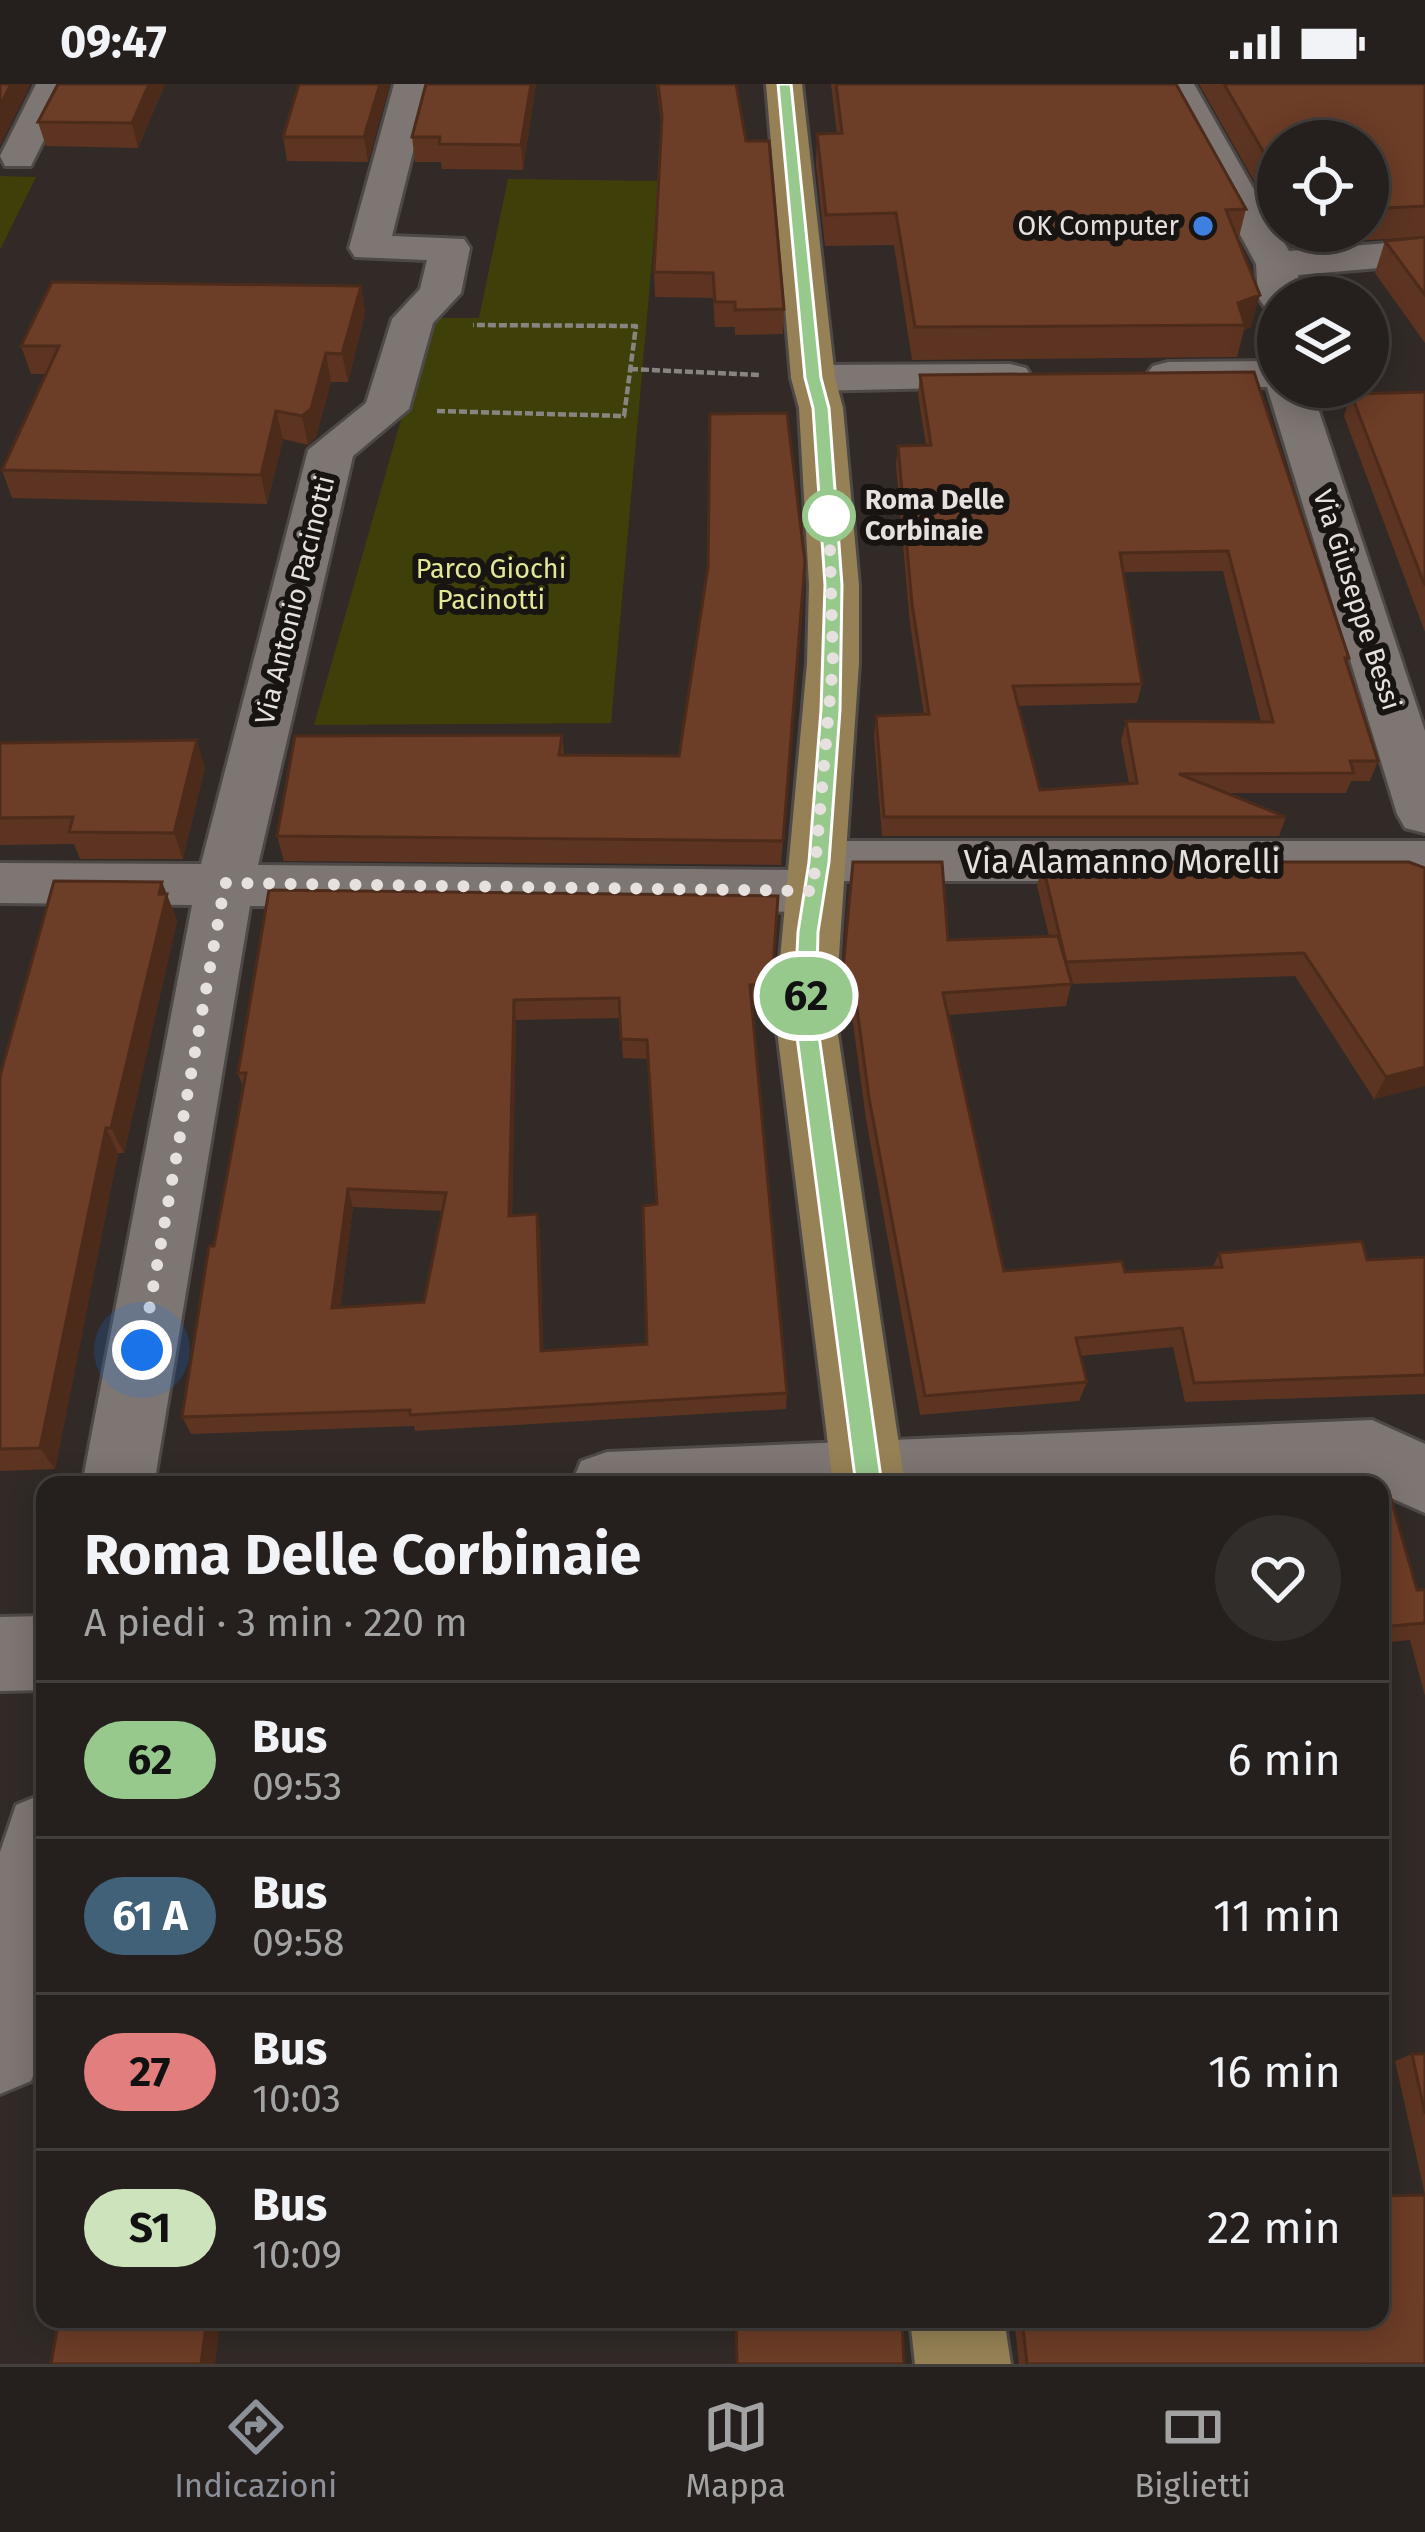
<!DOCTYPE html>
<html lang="it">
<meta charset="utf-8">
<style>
body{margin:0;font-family:"Fira Sans",sans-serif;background:#312d2a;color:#f1f3f6;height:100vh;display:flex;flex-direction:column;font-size:45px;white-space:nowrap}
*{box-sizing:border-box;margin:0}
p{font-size:39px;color:#a3a3a4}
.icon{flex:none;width:66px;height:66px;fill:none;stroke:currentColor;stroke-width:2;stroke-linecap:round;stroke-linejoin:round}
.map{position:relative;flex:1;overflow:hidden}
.details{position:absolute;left:36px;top:1392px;width:1353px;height:852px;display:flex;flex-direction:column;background:#25201d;border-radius:24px;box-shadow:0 6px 30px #0003,0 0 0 3px #423e3b}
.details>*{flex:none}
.badge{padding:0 24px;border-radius:39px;font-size:42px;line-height:78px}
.controls{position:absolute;left:1257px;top:36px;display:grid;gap:24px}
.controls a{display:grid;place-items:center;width:132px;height:132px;border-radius:50%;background:#25201d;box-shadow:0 6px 30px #0003,0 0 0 3px #423e3b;font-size:60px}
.you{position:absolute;width:60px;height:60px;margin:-30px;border:9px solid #fff;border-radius:50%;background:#1a73e8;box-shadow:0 0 0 18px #1a73e833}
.map>.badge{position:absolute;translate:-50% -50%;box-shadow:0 0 0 6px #fff}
.round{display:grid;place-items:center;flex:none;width:126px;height:126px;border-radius:63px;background:#312d2a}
.head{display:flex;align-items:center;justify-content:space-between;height:204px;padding:0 48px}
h1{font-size:57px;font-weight:700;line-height:90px}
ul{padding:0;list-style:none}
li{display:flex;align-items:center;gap:36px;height:156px;padding:0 48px;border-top:3px solid #423e3b}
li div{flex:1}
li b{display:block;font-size:45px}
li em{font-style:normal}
li .badge{min-width:132px;font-weight:700;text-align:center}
.status{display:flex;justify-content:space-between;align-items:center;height:84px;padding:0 60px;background:#25201d;direction:ltr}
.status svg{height:33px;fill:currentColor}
.tabs{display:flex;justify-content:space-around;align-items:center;height:168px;border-top:3px solid #423e3b;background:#25201d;font-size:33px;color:#a3a3a4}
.tabs a{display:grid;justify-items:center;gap:6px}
.tabs .selected{color:#8c9099}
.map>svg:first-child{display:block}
</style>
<div class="status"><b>09:47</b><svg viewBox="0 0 49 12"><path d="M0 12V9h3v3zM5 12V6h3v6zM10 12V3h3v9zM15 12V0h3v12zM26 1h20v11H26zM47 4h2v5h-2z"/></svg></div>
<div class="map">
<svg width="1425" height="2280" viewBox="0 0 1425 2280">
<rect width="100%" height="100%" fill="#312a27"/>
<path fill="#3f4009" d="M0 92 36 93 0 166Z
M508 95 659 97 611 639 314 641 430 234H479Z"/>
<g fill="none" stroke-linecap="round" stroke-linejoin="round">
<defs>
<path id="minor" d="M36 0H72L31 82H5L0 72Z
M394 0H430L392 152 464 155 470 164 461 209 433 239 409 325 353 372 258 781 796 786 791 777 799 763 819 757H1425V797H836L842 807 833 822 813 828 250 822 154 1401H82L192 821 0 819V779L201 780 308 366 366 319 392 235 420 205 427 176 355 173 349 164Z
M1158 0H1194L1289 167 1425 156V180L1298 191 1300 213H1278V225L1264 222 1258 213 1256 180Z
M1278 277V303H1311L1425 647V749L1405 744 1397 730 1267 303 1168 304 1153 300 1146 291 1153 282 1168 278Z
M1010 280 1026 284 1032 293 1026 302 813 307 797 303 791 294 797 285 813 281Z
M1372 1336 1425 1360V1429L1380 1409V1401H571L581 1377 607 1368Z
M45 1532V1606L0 1607V1533Z
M45 1709V1960L31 1997 0 2010V1768L16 1721Z"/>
<path id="major" d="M766 0H802L835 294 843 324 859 501V579L835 930 905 1401H833L775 930 807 579 809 501 799 324 791 294Z
M910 2235H1004L1011 2280H915Z"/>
</defs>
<use href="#minor" stroke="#4e4946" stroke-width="6"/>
<use href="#major" stroke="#4e4946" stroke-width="6"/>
<path stroke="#8a8481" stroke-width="4.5" stroke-dasharray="8 3" stroke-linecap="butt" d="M630 285 760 291
M437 327 624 332 636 242 473 241"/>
<use href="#minor" fill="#7e7672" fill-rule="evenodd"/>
<use href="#major" fill="#958155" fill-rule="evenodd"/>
</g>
<path fill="#5d3422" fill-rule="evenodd" d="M165 0 138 64 46 62 38 38Z
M299 0H390L368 78 287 77 283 53Z
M426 0H536L523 86 442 85 441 78H415L412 53Z
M656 0H736L746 57 784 225 783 250 735 251V243H715L713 214 655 213 654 188 662 46Z
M831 0H1176L1246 125 1238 157 1251 243 1244 246 1237 273 912 276 894 161 825 162 816 81 817 50H837Z
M1199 0H1425V259L1375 189 1385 157 1422 153 1353 157 1348 151 1287 154 1283 147H1368V57H1278V139Z
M361 202 365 230 348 298H331L316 353 308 361 283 355 267 420 12 414 2 386 46 290H31L21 262Z
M1254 288 1349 574 1347 581 1378 677 1370 697H1351L1346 709H1226L1286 733 1279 752H882L874 652 876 632 924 630 910 540 896 381 898 362 926 361 918 311 920 291ZM1223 487 1261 638 1126 637 1121 657 1129 699 1040 706 1018 622 1137 619 1142 600 1124 488Z
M1425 308V548L1344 332 1351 310Z
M804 503 781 781 284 777 277 752 562 651 564 671 679 672Z
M0 659 205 683 183 775H80L74 760 0 761Z
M853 778 948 856 1049 852 1037 802 1042 778H1409L1425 1002 1374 1015 1295 892 1071 900 1066 922 948 931 1004 1187 1125 1188 1213 1183 1219 1169 1367 1176 1425 1173V1310L1185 1318 1173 1263 1080 1272 1087 1298 1079 1317 920 1331 866 1035 850 917 840 918Z
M162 798 177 837 124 1069H118L55 1385 0 1387V992Z
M778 812 771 920 752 921 787 1309 786 1325 415 1347 414 1342 191 1350 182 1333 243 1003 238 989ZM620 934 623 974 648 975 657 1120 647 1260 543 1267 540 1148 537 1130 512 1132 516 936ZM353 1123 443 1127 424 1218 340 1224Z
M1380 1408 1417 1506H1425V1612L1410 1556 1380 1559Z
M1412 1970H1425V2280H1019L1014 2235H1380L1425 2111 1395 1977Z"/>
<path fill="#4c2b1b" d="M11 0H31L0 62V22Z
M149 0H165L138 64 132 39Z
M380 0H390L368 78 364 53Z
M531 0H536L523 86 521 61Z
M361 202 365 230 348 298 342 270Z
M1260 211 1251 243 1244 246 1245 241 1238 219Z
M326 269 331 298 316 353 308 361 302 332Z
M276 327 283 355 267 420 261 391Z
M197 656 205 683 183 775 174 749Z
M162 798 177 837 124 1069 111 1044Z
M514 916 516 936 512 1151 509 1132Z
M1425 983V1002L1374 1015 1386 993Z
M106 1044 118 1069 55 1385 40 1364Z
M348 1105 353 1123 338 1242 332 1224Z
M537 1130 540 1148 544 1284 541 1267Z
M207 2235H221L215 2280H201Z"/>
<path fill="#6c3d27" stroke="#4c2b1b" stroke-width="3" fill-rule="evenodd" d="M0 0H11L0 22Z
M58 0H149L132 39 38 38Z
M299 0H380L364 53H283Z
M426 0H531L521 61 439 60 440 53H412Z
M658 0H736L746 57H769L784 225 735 226V218H715L713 189 654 188 662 32Z
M836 0H1176L1246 125 1226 126 1260 211 1238 219 1245 241 915 243 896 129 826 131 817 50 842 49Z
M1224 0H1425V122L1368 125V57H1278V93Z
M1425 153V211L1385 157Z
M52 198 361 202 342 270 326 269 311 325 302 332 276 327 261 391 2 386 59 262H21Z
M1254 288 1349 574H1345L1378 677H1350L1354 689 1179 690 1286 733H884L876 632 929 630 912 520 898 362 931 361 920 291ZM1228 467 1273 638 1126 637 1137 699 1040 706 1013 602 1142 600 1120 469Z
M1425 308V502L1351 310Z
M787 329 805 478 783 757 277 752 295 652 562 651 559 671 679 672 708 483 710 330Z
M197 656 174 749 69 748 73 733 0 734V659Z
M853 778H942L948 856 1058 852 1072 900 943 909 1004 1187 1122 1177 1125 1188 1222 1183 1219 1169 1362 1157 1367 1176 1425 1173V1291L1194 1299 1182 1244 1076 1254 1087 1298 925 1312 869 1014 853 895H842Z
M1042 778H1409L1425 784V983L1386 993 1304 869 1066 878Z
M54 797 162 798 159 810H167L111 1044H106L40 1364 0 1365V992Z
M269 806 778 812 772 900 750 901 787 1309 410 1331V1326L182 1333 209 1162H214L246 989H238ZM619 914 621 955 647 956 657 1120 643 1122 647 1260 541 1267 537 1130 509 1132 514 916ZM348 1105 446 1109 424 1218 332 1224Z
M1380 1408H1389L1417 1506H1425V1539L1380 1543Z
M1412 1970H1425V2030Z
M1425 2111V2280H1027L1022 2235H1380V2112Z
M59 2235H207L201 2280H51Z
M736 2235H902L904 2280H737Z"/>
<path fill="#97c98d" stroke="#fff" stroke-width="3" d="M778 0H791L821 294 829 324 842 501 840 626 829 778 818 848 816 930 882 1401 878 1409 869 1413 860 1409 856 1401 794 930 798 848 809 778 821 626 825 501 813 324 805 294Z"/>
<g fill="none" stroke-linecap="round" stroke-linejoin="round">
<path stroke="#e6e1df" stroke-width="12" stroke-dasharray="0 21.6" d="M142 1266 225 799 813 807 833 579 829 432"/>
</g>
<circle fill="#3f7fe0" stroke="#171412" stroke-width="4.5" cx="1203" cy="142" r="12"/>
<circle fill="#fff" stroke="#97c98d" stroke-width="6" cx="829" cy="432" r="24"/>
<g text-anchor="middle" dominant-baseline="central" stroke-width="12" stroke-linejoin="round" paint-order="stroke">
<g font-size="27" fill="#e6e1df" stroke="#171412" text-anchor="end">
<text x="1179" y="142">OK Computer</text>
</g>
<g font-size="27" font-weight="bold" fill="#e6e1df" stroke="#171412" text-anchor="start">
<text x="865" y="416">Roma Delle<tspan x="865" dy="31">Corbinaie</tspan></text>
</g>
<g font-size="27" fill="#e4e896" stroke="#171412">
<text x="491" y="485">Parco Giochi<tspan x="491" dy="31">Pacinotti</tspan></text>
</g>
<g font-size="27" fill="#e6e1df" stroke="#171412">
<text transform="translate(295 516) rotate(-76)">Via Antonio Pacinotti</text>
<text transform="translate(1357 516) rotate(72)">Via Giuseppe Bessi</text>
</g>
<g font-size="33" fill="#e6e1df" stroke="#171412">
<text x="1122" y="778">Via Alamanno Morelli</text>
</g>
</g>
</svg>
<div class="controls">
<a><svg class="icon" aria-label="locate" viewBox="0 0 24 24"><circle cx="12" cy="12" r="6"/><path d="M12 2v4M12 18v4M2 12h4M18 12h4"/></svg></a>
<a><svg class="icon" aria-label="layers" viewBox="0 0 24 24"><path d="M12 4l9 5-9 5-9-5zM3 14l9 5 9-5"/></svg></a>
</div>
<div class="you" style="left:142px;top:1266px"></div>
<b class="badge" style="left:806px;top:912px;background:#97c98d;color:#111">62</b>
<section class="details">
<div class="head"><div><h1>Roma Delle Corbinaie</h1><p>A piedi · 3 min · 220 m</p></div><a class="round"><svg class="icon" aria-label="heart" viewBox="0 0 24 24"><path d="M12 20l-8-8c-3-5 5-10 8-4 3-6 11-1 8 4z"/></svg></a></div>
<ul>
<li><span class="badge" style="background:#97c98d;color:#111">62</span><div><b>Bus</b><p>09:53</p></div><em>6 min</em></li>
<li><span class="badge" style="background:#406178;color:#fff">61 A</span><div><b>Bus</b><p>09:58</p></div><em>11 min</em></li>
<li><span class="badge" style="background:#e27e7e;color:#111">27</span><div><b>Bus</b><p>10:03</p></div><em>16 min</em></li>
<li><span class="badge" style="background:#cde3bc;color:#111">S1</span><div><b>Bus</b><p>10:09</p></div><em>22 min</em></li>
</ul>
</section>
</div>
<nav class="tabs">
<a class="selected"><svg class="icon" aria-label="directions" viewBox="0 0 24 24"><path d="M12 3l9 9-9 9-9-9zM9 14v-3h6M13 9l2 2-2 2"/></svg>Indicazioni</a>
<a><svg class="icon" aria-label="map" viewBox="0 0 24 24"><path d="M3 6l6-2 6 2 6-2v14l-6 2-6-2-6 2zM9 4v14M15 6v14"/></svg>Mappa</a>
<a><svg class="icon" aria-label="tickets" viewBox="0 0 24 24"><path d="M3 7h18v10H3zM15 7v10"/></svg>Biglietti</a>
</nav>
